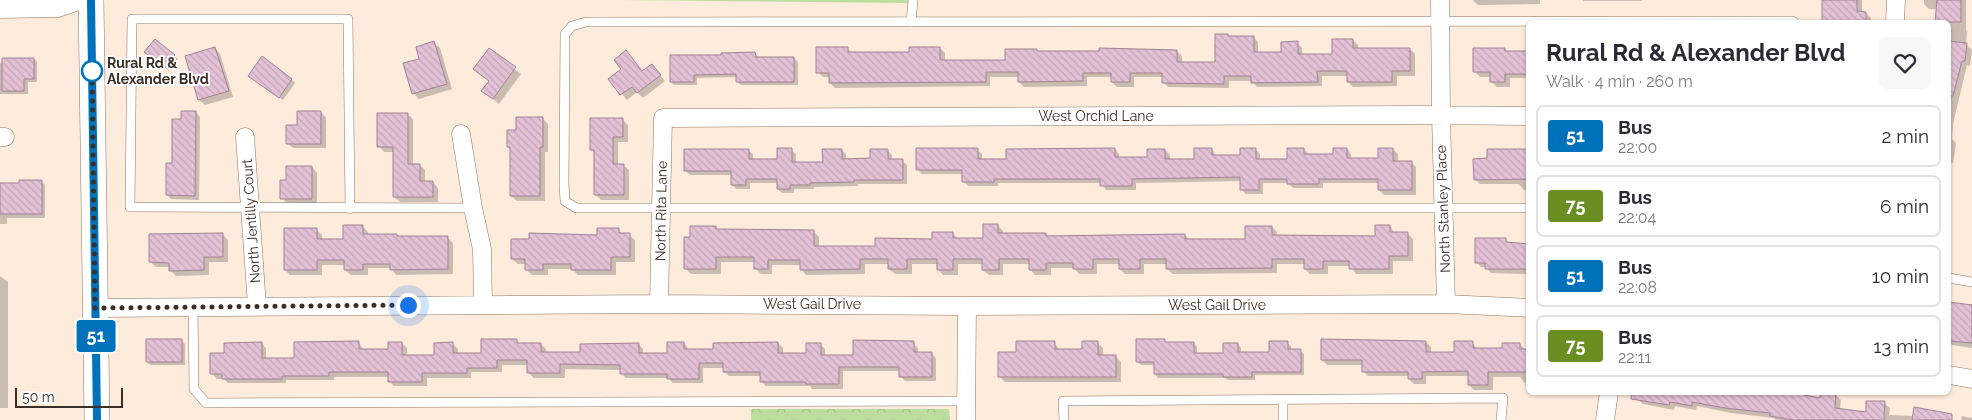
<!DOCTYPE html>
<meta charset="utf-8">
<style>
body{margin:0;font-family:Raleway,sans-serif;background:#f7f7f7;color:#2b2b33;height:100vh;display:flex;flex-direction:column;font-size:19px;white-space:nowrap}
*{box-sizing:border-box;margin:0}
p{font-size:16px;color:#7c7c81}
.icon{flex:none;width:28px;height:28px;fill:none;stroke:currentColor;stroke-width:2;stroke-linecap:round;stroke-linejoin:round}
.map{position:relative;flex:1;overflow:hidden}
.side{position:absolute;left:1526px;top:20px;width:425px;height:375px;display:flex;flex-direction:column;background:#fff;border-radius:8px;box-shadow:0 1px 4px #0004}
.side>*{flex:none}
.badge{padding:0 10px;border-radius:4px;font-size:18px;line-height:32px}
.scale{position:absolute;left:15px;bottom:12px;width:108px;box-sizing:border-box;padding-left:5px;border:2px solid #3a2e25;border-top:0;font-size:14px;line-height:18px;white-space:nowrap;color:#3a2e25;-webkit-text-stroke:4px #fff;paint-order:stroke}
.you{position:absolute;width:25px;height:25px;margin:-12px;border:4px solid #fff;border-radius:50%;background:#1a73e8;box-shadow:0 0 0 8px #1a73e833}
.map>.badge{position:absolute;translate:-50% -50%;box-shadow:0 0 0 2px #fff}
.round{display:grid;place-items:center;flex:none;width:52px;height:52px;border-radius:8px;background:#f7f7f7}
.summary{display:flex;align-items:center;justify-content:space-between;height:85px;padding:0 20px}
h1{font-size:24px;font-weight:700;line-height:38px}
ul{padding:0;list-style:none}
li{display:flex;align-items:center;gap:15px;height:62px;margin:0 10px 8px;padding:0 10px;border:2px solid #e1e1e2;border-radius:8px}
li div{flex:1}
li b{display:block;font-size:19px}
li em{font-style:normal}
li .badge{min-width:55px;font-weight:700;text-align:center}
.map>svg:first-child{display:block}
</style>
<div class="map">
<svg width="1972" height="420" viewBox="0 0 1972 420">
<defs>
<pattern id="forest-crowns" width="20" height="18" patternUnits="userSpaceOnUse" patternTransform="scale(1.25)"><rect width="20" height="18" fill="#bcde9d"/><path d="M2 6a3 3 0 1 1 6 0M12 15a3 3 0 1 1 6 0" fill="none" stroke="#a2bf87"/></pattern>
<pattern id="building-back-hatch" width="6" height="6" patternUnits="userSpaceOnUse" patternTransform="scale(1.25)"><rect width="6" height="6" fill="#e3c1d6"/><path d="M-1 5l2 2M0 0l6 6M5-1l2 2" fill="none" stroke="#c4a6b8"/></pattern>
</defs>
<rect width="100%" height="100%" fill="#fdebdc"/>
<path fill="#bcde9d" d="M621 0H910V3Z"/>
<path fill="url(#forest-crowns)" d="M751 409H949L950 420H751Z"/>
<path fill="#0003" d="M1473 0H1540V4L1478 5Z
M1583 0H1642V1H1583Z
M1823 0H1862V13H1866L1871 18V22H1823Z
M1924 0H1966V30L1967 32 1966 44 1972 50 1970 66 1967 65 1953 124 1952 139 1956 143 1953 163H1949V22H1936L1938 9H1929L1924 4Z
M1228 35 1230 37H1253L1258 42V54H1283L1297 43 1302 48V55H1333L1353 40 1358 45V49H1410L1415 54V76H1397V86L1353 87 1348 82V76H1322V86L1257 87 1252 81H1229V88L1168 87 1163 82V77H1134V87H1117L1112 82V77H1087V86L1024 87 1019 82V77H990V86L835 88 830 83V77H823L818 72 847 48 852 53H910L940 48 945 53V61H1006L1038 52 1177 51 1182 56V64H1216Z
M155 40 178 59 169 71 149 55Z
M434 43 440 48 452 89 419 99 414 94 404 64 421 59Z
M215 48 220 54 233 97 205 105 199 100Z
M1505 49 1508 52H1529V78H1510V87H1497L1492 82V77H1480L1475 72Z
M489 50 521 74 499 104 483 91 490 82 474 69Z
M626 52 643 72 657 71 665 81 643 98 637 92 627 100 610 79 622 69Z
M755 53 759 58H794L798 62V85H741L737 81V77L697 78V85H674L671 82 722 57Z
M34 59 37 62V82H28V94H0V63Z
M249 76 291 79 295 83 283 100Z
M196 112 200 117 199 200 171 199 167 195 182 121Z
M321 112 326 118V148H293L287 143 298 126Z
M407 114 413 119V165H420L425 170V182H433L438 188V202H400L394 197V152H384L379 146Z
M542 118 548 124V152H545V201H517L511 196V150L508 147 517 131Z
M622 119 628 125V142H618V165H623L629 170V200H601L596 195V154L591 149Z
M1115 149 1119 154V159H1148L1165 150 1170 155V160H1196L1212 149 1216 156H1241L1255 149 1260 154V160H1288L1304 149 1309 155H1334L1347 149 1351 154V159H1379L1393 149 1398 154V162H1411L1416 167V195H1384L1379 190V183H1323V188H1293L1288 183H1263V194H1246L1241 189V181L1136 183V190H1106L1101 183H998V186H968L963 181V174H922L917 169 977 150 982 154V160H1007Z
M748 150 753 154V160H778L791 150 796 154V163H824L841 150 846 154V160L871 159 888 151 892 155V161H902L907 165V184H858V186L814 187V189H794V193H782L778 189V183H750V189H736L732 185V175H690L685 170Z
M1529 150V190H1524L1519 184H1480L1475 179 1488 160Z
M312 167 317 173V203H287L282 198 287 181Z
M42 182 45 185V218H7V224H0V184Z
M998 226 1003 231V234H1045L1048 237 1185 235 1190 240H1247L1272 227 1277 232V236L1376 238 1390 226 1395 234H1408L1413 239V261H1393V274H1356L1351 266H1328V274H1310L1305 269V264H1277V273L1173 274 1167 269V264H1144V274H1125L1120 269V264H1097V274H1079L1074 268H1051V275H1035L1030 269V264H1003V275H989L983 270V264H958V275H943L938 269V264H912V274H895L889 269V264H865V274L806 275 801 269V265H772V274H761L756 269V262H721V274H691L686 269 691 239 716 227 719 231 814 232 819 237V247H877L934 240 953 233 958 239H985Z
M363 227 368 232V235H397L399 238H448L453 243V274L396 275 391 268H368V275H351L345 270V265H322V275H290L285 270 316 229 322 235V240H344Z
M618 229 623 235H629L635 240V262H616V275H578L572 269H548V275H532L526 269V264H518L512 259 598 236Z
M223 235 228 240V262H209V275L176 276 170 270V267H156L150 262Z
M1505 239 1509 243 1529 245V276L1525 274 1491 273 1486 267H1481L1476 262Z
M0 276 8 282V408H0Z
M1949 303 1958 304 1972 315V348L1952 345 1949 342Z
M516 340 520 344H541L546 349V353H581L638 344 643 349V355H668L684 343 689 350H715L778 343 783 348V354H807L820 344 825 349V357H855L913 343 918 348V353H931L936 358V381H905L900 376V371H843V389H812L810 386H766L761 381V376H729L724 371V368H703V383H673L668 378H626L621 373V370L565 369V378H534L529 373V365H502V372H471V378H427V386H394L389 381V377H334V380H286V383H228L224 379H217L212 374 225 354 261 343 266 348V359H295L359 343 364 350H389L402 343 407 348V356H435L453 344 458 349V354H483Z
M1164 340 1168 343H1194L1197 347V354H1224L1238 344 1241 348V353H1271L1287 343 1291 346V351H1300L1304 354V375H1255V380H1228L1225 378H1158L1155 374V365H1141L1137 361Z
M182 341 185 344V365H150L147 361Z
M1426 342 1431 347V353H1456L1472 342 1477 349H1503L1520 344 1525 350H1529V383H1525L1520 377H1493V390H1474L1469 385V376H1426V384H1414L1409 379V376H1368L1363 371V365H1327L1322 360Z
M1054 343 1060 350H1084L1097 343 1103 348V357H1116L1121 362V382H1005L999 376 1018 353Z
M1775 392H1797L1798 395 1821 400 1836 395 1841 400 1840 409 1867 413 1884 403 1890 408 1889 415 1914 416 1948 420H1776L1774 418 1731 413 1697 406 1696 410 1675 406 1674 410 1643 404 1638 399Z
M1962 416 1972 418V420H1961Z"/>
<path fill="url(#building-back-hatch)" stroke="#a28296" d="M1822 0H1857V11L1866 12V22H1822Z
M1937 0H1961V22H1935Z
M1215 34H1228V36H1254V52H1281V42L1298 41V54H1332V39H1353V48H1410V71H1392V82H1347V71H1317L1318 82 1251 83V76H1224V84L1162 83V73H1130V82H1111V73H1083V81L1018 82V72H986V82L829 83V73H816V47H848V52H909V47H940V60H1005V49H1037V51H1099V48L1177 50V62H1215Z
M155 39 175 55 165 68 144 52Z
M434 41 447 84 412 94 403 63 419 59 416 47Z
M1949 41 1967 43 1965 61H1962L1953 96H1949Z
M215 47 229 91 198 100 185 56Z
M489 48 516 67 493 99 481 91 489 81 473 69Z
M1473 48H1505V51H1529V74H1505V82H1490V72H1473Z
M626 50 642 71 652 64 661 75 637 93 632 87 620 95 608 79 621 69 614 60Z
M755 52 756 57H794V82H736V74L694 75V82H670V55H721V53Z
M262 56 292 79 279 98 248 76Z
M2 58H34V79H24V91H2Z
M181 111H196L195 196 166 195V163H172V119H181Z
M297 111H321V144H286V125H297Z
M377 113H408V164H420V181H433V197H393V147H377Z
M516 117H543V147H540V196H510V147H507V130H516Z
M590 118H623V137H613V164H624V195H594V150H590Z
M777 148H792V162H823L822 149H842V159L870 158V149H888V159H903V180H854V182L810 183V185H790V189H777V179H746V185H731V171H684V149H749V159H777Z
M916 148H978V159H1006V149L1115 148V157H1147V149H1165V159H1194V148H1212V155H1240V148H1256V159H1287V148H1304V154H1333V148H1347V158H1378V148H1393V161H1412V190H1378V179H1319V184H1287V179H1259V190H1240V177L1132 179V186H1100V179H994V182H962V170H916Z
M1487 149H1529V179L1474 180 1473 159 1487 158Z
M286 166H312V199H280V180H286Z
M19 180H42V214H0V183H19Z
M983 224H998V233H1046V236L1185 234V239H1245V226H1272V235L1375 236V225H1390V232H1408V256H1389V269H1349V261H1323V269H1304V259H1272V268L1166 269V259H1140V269H1119V259H1093V269H1073V263H1046V270H1029V259H999V270H982V259H953V270H937V259H907V269H888V259H860V269L814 270H800V260H768V269H754V257H716V269H684V237H690V226H716V229L814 230V246H875V238L932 239V232H953V238H983Z
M343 225H363V234H397V236H448V269L390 270V264H363V270H344V260H317V270H284V228H317V239H343Z
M597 228H619V233H630V257H611V270H571V264H543V270H525V259H511V239H529V233L597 235Z
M223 233V257H204V270L169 271V263L149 262V234Z
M1475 238H1506V242L1529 244V269H1485V263H1475Z
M1949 302 1972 305V343L1949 341Z
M146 339H182V362H146Z
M481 339H517V343H541V352H580V344L639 343V353H667V342H684V349H713V343L778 342V353H806V343H821V355H853V340L914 341V352H932V377H899V367H839V384H806V382H760V372H723V363H699V379H667V374H620V365L560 364V373H527V360H497V368H467V373H422V382H388V372H329V376H282V379H222V374H210V353H224V343L262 342V358H294V342L359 341V349H388V342H402V355H434V343L453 342V353H481Z
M1136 339H1165V342H1194V353H1223V343H1238V352H1269V341H1288V349H1301V372H1252V377H1223V374H1154V362H1136Z
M1321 339 1426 341V352H1454V341H1473V348H1502V343H1520V349H1529V372H1488V385H1468V371L1422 372V379H1408V372H1362V360H1321Z
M1016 341H1055V349H1082V341H1098V355H1116V377H998V352H1016Z
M1632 392H1788L1820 398V392H1828L1836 394 1835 408 1866 412V401H1885L1884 420H1793L1770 416V413L1725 408 1692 402V406L1670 402 1669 405 1631 399Z
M1914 407 1952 414V420H1912Z"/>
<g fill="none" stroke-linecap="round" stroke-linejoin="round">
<defs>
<path id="service" d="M911 22 913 0
M1529 208H576L565 201 564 184 565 34 572 26 586 22 1792 21 1794 22
M350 209 348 19H132L130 207C244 208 358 208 473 208
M1949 278 1972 282
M193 306 194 389 206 403 965 401
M1283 400V420
M1064 420 1063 401 1503 398 1501 420"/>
<path id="minor" d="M1440 0 1441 115 1446 304
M0 9 58 8 81 0
M1895 22 1896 0
M461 134 473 208 482 249 483 305
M0 137H5
M245 137 257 306
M659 304 663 118 1421 115 1529 116
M95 308 659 304 967 306 1446 304 1529 308
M1949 375 1972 379
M966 420 967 306
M1605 420 1609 392"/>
<path id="secondary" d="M91 0 97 420"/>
</defs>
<use href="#service" stroke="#8f745e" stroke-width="10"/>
<use href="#minor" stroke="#8f745e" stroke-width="19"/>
<use href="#secondary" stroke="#8f745e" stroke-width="26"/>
<use href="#service" stroke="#fff" stroke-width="9"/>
<use href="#minor" stroke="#fff" stroke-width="18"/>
<use href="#secondary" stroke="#fff" stroke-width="25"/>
</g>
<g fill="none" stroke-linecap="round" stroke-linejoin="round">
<defs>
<path id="line" d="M91 0 97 420"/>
</defs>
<use href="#line" stroke="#fff" stroke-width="11"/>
<use href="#line" stroke="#0072bc" stroke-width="8"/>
<path stroke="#3a2e25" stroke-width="5" stroke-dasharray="0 9" d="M92 71V68L95 308 408 305"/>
</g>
<circle fill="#fff" stroke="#0072bc" stroke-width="2.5" cx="92" cy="71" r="10"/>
<g text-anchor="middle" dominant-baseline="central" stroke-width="4" stroke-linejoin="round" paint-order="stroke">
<g font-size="14" font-weight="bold" fill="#3a2e25" stroke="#fff" text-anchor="start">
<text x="107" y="63">Rural Rd &amp;<tspan x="107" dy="16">Alexander Blvd</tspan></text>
</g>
<g font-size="14" fill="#3a2e25" stroke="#fff">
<text x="1096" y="116">West Orchid Lane</text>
<text transform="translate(1443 209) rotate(-92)">North Stanley Place</text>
<text transform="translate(661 211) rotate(-89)">North Rita Lane</text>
<text transform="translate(251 221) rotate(-94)">North Jentilly Court</text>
<text x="812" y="304">West Gail Drive</text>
<text x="1217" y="305">West Gail Drive</text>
</g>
</g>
</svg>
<div class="scale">50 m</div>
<div class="you" style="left:408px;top:305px"></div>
<b class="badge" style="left:96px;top:336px;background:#0072bc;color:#fff">51</b>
<section class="side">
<div class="summary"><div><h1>Rural Rd &amp; Alexander Blvd</h1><p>Walk · 4 min · 260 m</p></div><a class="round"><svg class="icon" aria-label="heart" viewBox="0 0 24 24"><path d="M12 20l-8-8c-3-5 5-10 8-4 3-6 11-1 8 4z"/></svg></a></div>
<ul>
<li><span class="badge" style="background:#0072bc;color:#fff">51</span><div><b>Bus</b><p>22:00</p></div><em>2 min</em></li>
<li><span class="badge" style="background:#6b8e23;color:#fff">75</span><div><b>Bus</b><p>22:04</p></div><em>6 min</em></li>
<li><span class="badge" style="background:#0072bc;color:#fff">51</span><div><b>Bus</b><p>22:08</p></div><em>10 min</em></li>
<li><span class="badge" style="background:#6b8e23;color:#fff">75</span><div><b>Bus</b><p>22:11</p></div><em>13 min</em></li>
</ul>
</section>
</div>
